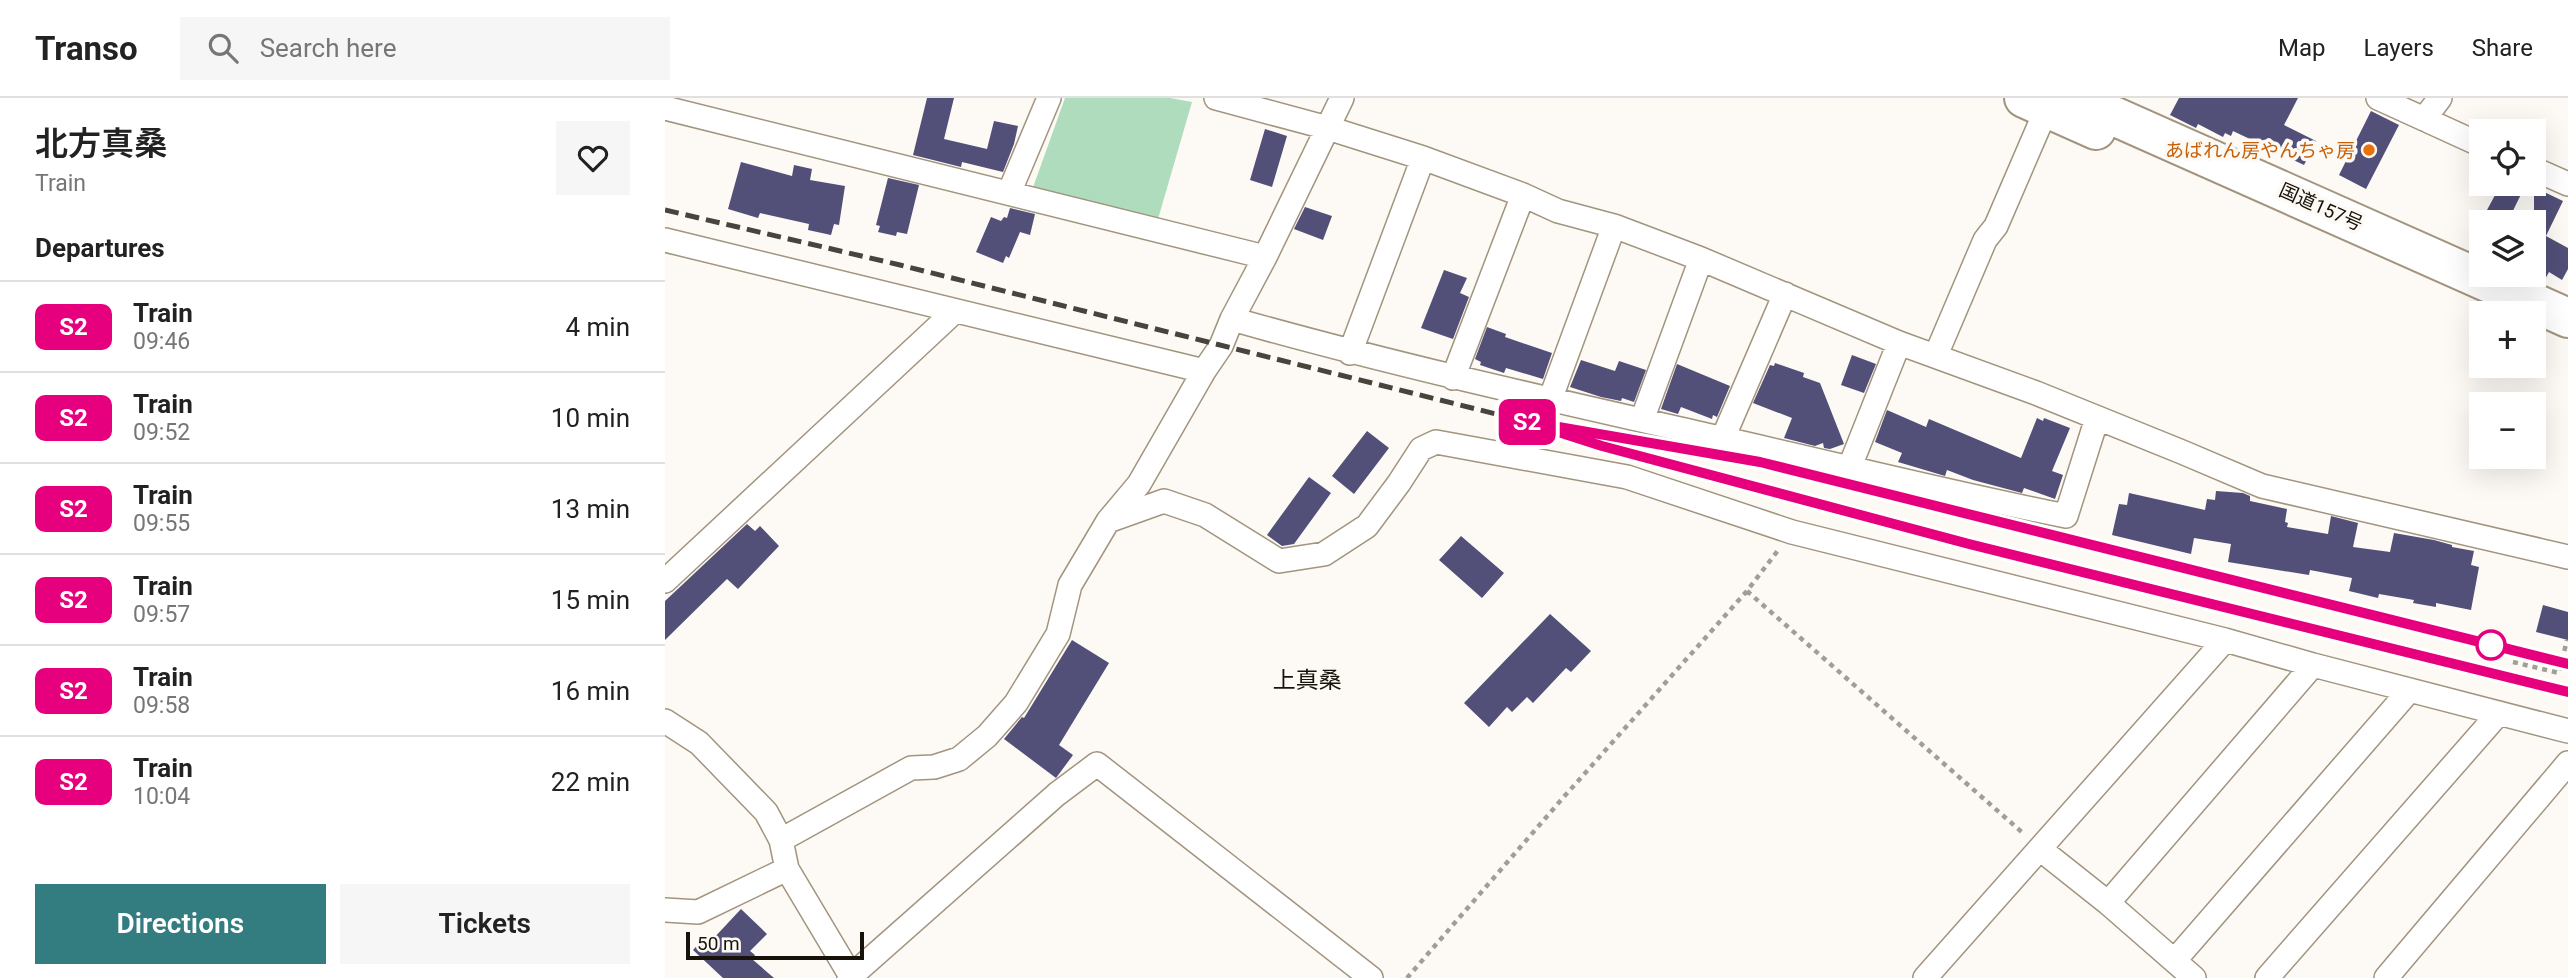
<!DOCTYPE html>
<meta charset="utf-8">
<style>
body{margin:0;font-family:Roboto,"Noto Sans JP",sans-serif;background:#f6f6f6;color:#222;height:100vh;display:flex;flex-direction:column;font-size:26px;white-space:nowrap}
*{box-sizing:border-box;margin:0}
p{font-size:23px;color:#767676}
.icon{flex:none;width:38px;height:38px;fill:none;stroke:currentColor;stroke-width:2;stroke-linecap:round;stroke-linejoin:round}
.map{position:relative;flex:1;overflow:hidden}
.sheet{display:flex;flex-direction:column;background:#fff;width:665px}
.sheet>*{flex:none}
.badge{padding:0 14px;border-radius:10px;font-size:24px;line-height:46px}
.tools{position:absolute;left:1804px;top:21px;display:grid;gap:14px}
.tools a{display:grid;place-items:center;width:77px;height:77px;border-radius:0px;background:#fff;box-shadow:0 7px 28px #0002;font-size:35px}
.scale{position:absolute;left:21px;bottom:18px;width:178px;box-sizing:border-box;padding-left:7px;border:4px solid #17120a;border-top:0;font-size:19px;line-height:24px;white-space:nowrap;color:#17120a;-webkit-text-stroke:5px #fdfaf5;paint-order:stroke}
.map>.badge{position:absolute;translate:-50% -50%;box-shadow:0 0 0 4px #fff}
h2{padding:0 35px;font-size:26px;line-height:63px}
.round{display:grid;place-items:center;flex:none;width:74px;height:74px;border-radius:0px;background:#f6f6f6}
.summary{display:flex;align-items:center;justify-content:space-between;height:119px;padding:0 35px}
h1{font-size:33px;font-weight:600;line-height:52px}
.button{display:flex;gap:14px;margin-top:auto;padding:14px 35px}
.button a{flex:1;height:80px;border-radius:0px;background:#337c80;color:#fff;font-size:28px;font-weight:600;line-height:80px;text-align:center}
.button a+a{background:#f6f6f6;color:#222}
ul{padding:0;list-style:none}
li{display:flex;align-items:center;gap:21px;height:91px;padding:0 35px;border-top:2px solid #e0e0e0}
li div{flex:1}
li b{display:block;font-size:26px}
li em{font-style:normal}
li .badge{min-width:77px;font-weight:700;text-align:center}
header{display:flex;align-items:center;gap:42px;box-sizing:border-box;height:98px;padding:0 35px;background:#fff;border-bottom:2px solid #e0e0e0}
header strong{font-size:33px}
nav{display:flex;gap:38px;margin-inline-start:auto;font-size:24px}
.search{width:490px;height:63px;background:#f6f6f6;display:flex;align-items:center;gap:18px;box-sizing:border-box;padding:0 24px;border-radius:0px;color:#767676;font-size:26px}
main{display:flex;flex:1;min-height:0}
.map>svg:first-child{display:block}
</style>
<header>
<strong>Transo</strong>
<div class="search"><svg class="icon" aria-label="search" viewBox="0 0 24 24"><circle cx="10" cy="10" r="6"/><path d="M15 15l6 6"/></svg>Search here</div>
<nav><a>Map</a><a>Layers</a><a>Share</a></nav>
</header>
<main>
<section class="sheet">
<div class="summary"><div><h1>北方真桑</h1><p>Train</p></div><a class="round"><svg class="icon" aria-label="heart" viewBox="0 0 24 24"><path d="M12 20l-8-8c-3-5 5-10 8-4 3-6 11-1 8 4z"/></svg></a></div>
<h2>Departures</h2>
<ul>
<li><span class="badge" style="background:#e6007e;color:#fff">S2</span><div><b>Train</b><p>09:46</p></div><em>4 min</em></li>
<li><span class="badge" style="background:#e6007e;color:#fff">S2</span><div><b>Train</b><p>09:52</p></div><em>10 min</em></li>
<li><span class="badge" style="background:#e6007e;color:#fff">S2</span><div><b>Train</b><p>09:55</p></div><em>13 min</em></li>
<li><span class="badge" style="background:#e6007e;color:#fff">S2</span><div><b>Train</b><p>09:57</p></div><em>15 min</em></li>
<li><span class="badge" style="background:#e6007e;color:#fff">S2</span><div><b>Train</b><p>09:58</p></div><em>16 min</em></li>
<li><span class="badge" style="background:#e6007e;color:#fff">S2</span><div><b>Train</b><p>10:04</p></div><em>22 min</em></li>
</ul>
<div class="button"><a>Directions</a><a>Tickets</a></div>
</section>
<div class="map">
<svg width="1903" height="880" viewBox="0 0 1903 880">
<rect width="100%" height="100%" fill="#fdfaf5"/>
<path fill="#afdcbd" d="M400 0H505L527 4 493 121 366 95Z"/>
<path fill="#524f78" d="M262 0H289L279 41 322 51 329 23 353 28 349 46 338 74 297 64 296 69 248 57Z
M1514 0H1633L1619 27 1651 43 1639 67 1568 33 1566 38 1560 35 1558 39 1533 26 1531 30 1505 17Z
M1706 13 1734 27 1701 91 1674 77Z
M600 31 622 38 607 89 585 82Z
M76 64 127 78 129 67 147 71 145 82 180 88 174 127 169 126 166 137 143 132 144 126 95 115 93 120 63 111Z
M223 80 254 87 242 136 232 134 231 138 213 134 215 128 211 127Z
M1836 86H1861L1843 123 1822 112Z
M1869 89 1898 103 1881 138 1903 150V171L1897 182 1884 174 1878 185 1869 181Z
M640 109 667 118 658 142 629 131Z
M345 110 370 116 365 137 355 134 344 160 341 158 338 165 311 154 326 119 336 123 339 119 342 120Z
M779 172 802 180 795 195 804 199 788 241 756 230Z
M822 229 841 236 840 239 887 255 878 281 841 270 839 275 815 267 816 264 810 261Z
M1187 257 1211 266 1199 295 1176 287Z
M916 262 950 273 954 263 981 272 969 304 957 300 956 303 936 299 905 289Z
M1110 265 1139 275 1138 279 1155 285 1179 346 1165 351 1159 350 1158 345 1150 348 1119 340 1127 320 1088 305 1105 267 1109 268Z
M1012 266 1065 288 1052 319 1048 317 1047 321 1016 309 1013 316 996 311Z
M1222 312 1261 329 1264 321 1356 360 1372 320 1378 323 1379 320 1405 330 1387 373 1398 377 1390 401 1359 390 1357 395 1308 382 1282 372 1280 378 1233 364 1237 355 1210 344Z
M702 333 724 350 689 396 667 378Z
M644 379 666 395 629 446 617 448 602 437Z
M1551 393 1578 395 1585 398V403L1622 411 1620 424 1623 425 1622 429 1663 436 1666 418 1693 425 1688 449 1725 454 1729 435 1769 442 1787 447V449L1809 453 1806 467 1814 469 1806 512 1771 505V509L1748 505 1749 502 1714 496 1713 500 1684 493 1687 480 1645 472 1644 477 1563 464 1566 446 1529 440 1526 456 1447 437 1454 406 1462 407 1464 395 1540 412 1542 401 1550 402Z
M82 426 90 433 95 428 114 448 73 491 62 481 0 542V503Z
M796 438 839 475 817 500 774 462Z
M1878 507 1903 514V542L1871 534Z
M885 516 926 553 906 574 901 570 868 605 862 599 847 614 842 609 824 629 799 605Z
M407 542 444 565 394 647 408 657 391 680 339 641 357 619 359 620Z
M76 811 102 836 85 853 90 857 87 861 109 880H58L28 852 42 837 47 842Z"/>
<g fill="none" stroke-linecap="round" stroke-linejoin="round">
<defs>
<path id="street" d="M551 0 663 30 758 60 858 97 893 113 949 128 1036 161 1234 245 1371 295 1517 354 1597 388 1903 459
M1713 0 1816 47
M0 10 600 159
M1759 21 1775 0
M1869 71 1903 86
M344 95 384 0
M0 142 539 273
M567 221C729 267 892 303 1055 340 1171 366 1285 395 1401 418L1432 320
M685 255 758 60
M1271 257 1320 142 1331 128 1375 26 1392 2
M788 280 858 97
M885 302 949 128
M977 322 1036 161
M1058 340 1120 196
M1184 371 1234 245
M443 423 499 403 540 417 614 463 659 456 702 428 734 385 756 351 771 344 962 379 1127 434 1560 542 1648 567 1903 633
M0 483 290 213
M0 623 34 645 101 714 116 742 122 771 187 880
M116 742 246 670 269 669 294 661 322 638 351 605 393 536 405 487 443 423 474 386 539 273 556 248 567 221 600 159 677 0
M1375 751 1443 805 1529 880
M1443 805 1648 567
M0 812 33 814 122 771
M1510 862 1744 593
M184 880 392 696 432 666 706 880
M1260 880 1560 542
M1602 880 1834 615
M1721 880 1903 665"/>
<path id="highway" d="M1359 0 1431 32
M1408 0 1903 220"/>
</defs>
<use href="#street" stroke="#a2947e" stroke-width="26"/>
<use href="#highway" stroke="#a2947e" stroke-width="42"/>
<path stroke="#a19d97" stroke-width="4.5" stroke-dasharray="5 5" stroke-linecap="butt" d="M1082 493 1359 736
M1848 564 1894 575 1902 542
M742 880 897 701 1082 493 1114 451"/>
<use href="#street" stroke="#fff" stroke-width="23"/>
<use href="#highway" stroke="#fff" stroke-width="38"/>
<path stroke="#48443d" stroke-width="5" stroke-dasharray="14 7" stroke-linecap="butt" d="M0 112 235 167 859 323 937 348 1304 446 1903 594
M914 332 1095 364 1903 566"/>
</g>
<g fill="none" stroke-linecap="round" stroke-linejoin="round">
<defs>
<path id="line" d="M1903 566 1095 364 859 323 937 348 1304 446 1903 594"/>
</defs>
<use href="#line" stroke="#fff" stroke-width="16"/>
<use href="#line" stroke="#e6007e" stroke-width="10"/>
</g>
<circle fill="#e8710a" stroke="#fdfaf5" stroke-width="2.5" cx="1704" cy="52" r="7"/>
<circle fill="#fff" stroke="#e6007e" stroke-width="3.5" cx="1826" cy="547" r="14"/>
<g text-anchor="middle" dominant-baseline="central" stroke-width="7" stroke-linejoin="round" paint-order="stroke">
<g font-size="19" fill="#c56008" stroke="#fdfaf5" text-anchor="end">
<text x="1690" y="52">あばれん房やんちゃ房</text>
</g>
<g font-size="19" fill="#17120a" stroke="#fdfaf5">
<text transform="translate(1656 109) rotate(24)">国道157号</text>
</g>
<g font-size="23" fill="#17120a" stroke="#fdfaf5">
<text x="642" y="582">上真桑</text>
</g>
</g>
</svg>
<div class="tools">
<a><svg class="icon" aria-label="locate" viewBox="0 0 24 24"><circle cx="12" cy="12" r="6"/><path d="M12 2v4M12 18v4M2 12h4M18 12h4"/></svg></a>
<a><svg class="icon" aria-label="layers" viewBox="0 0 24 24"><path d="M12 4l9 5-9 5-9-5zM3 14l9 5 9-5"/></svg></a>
<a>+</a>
<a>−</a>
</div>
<div class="scale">50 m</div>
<b class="badge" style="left:862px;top:324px;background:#e6007e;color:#fff">S2</b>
</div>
</main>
